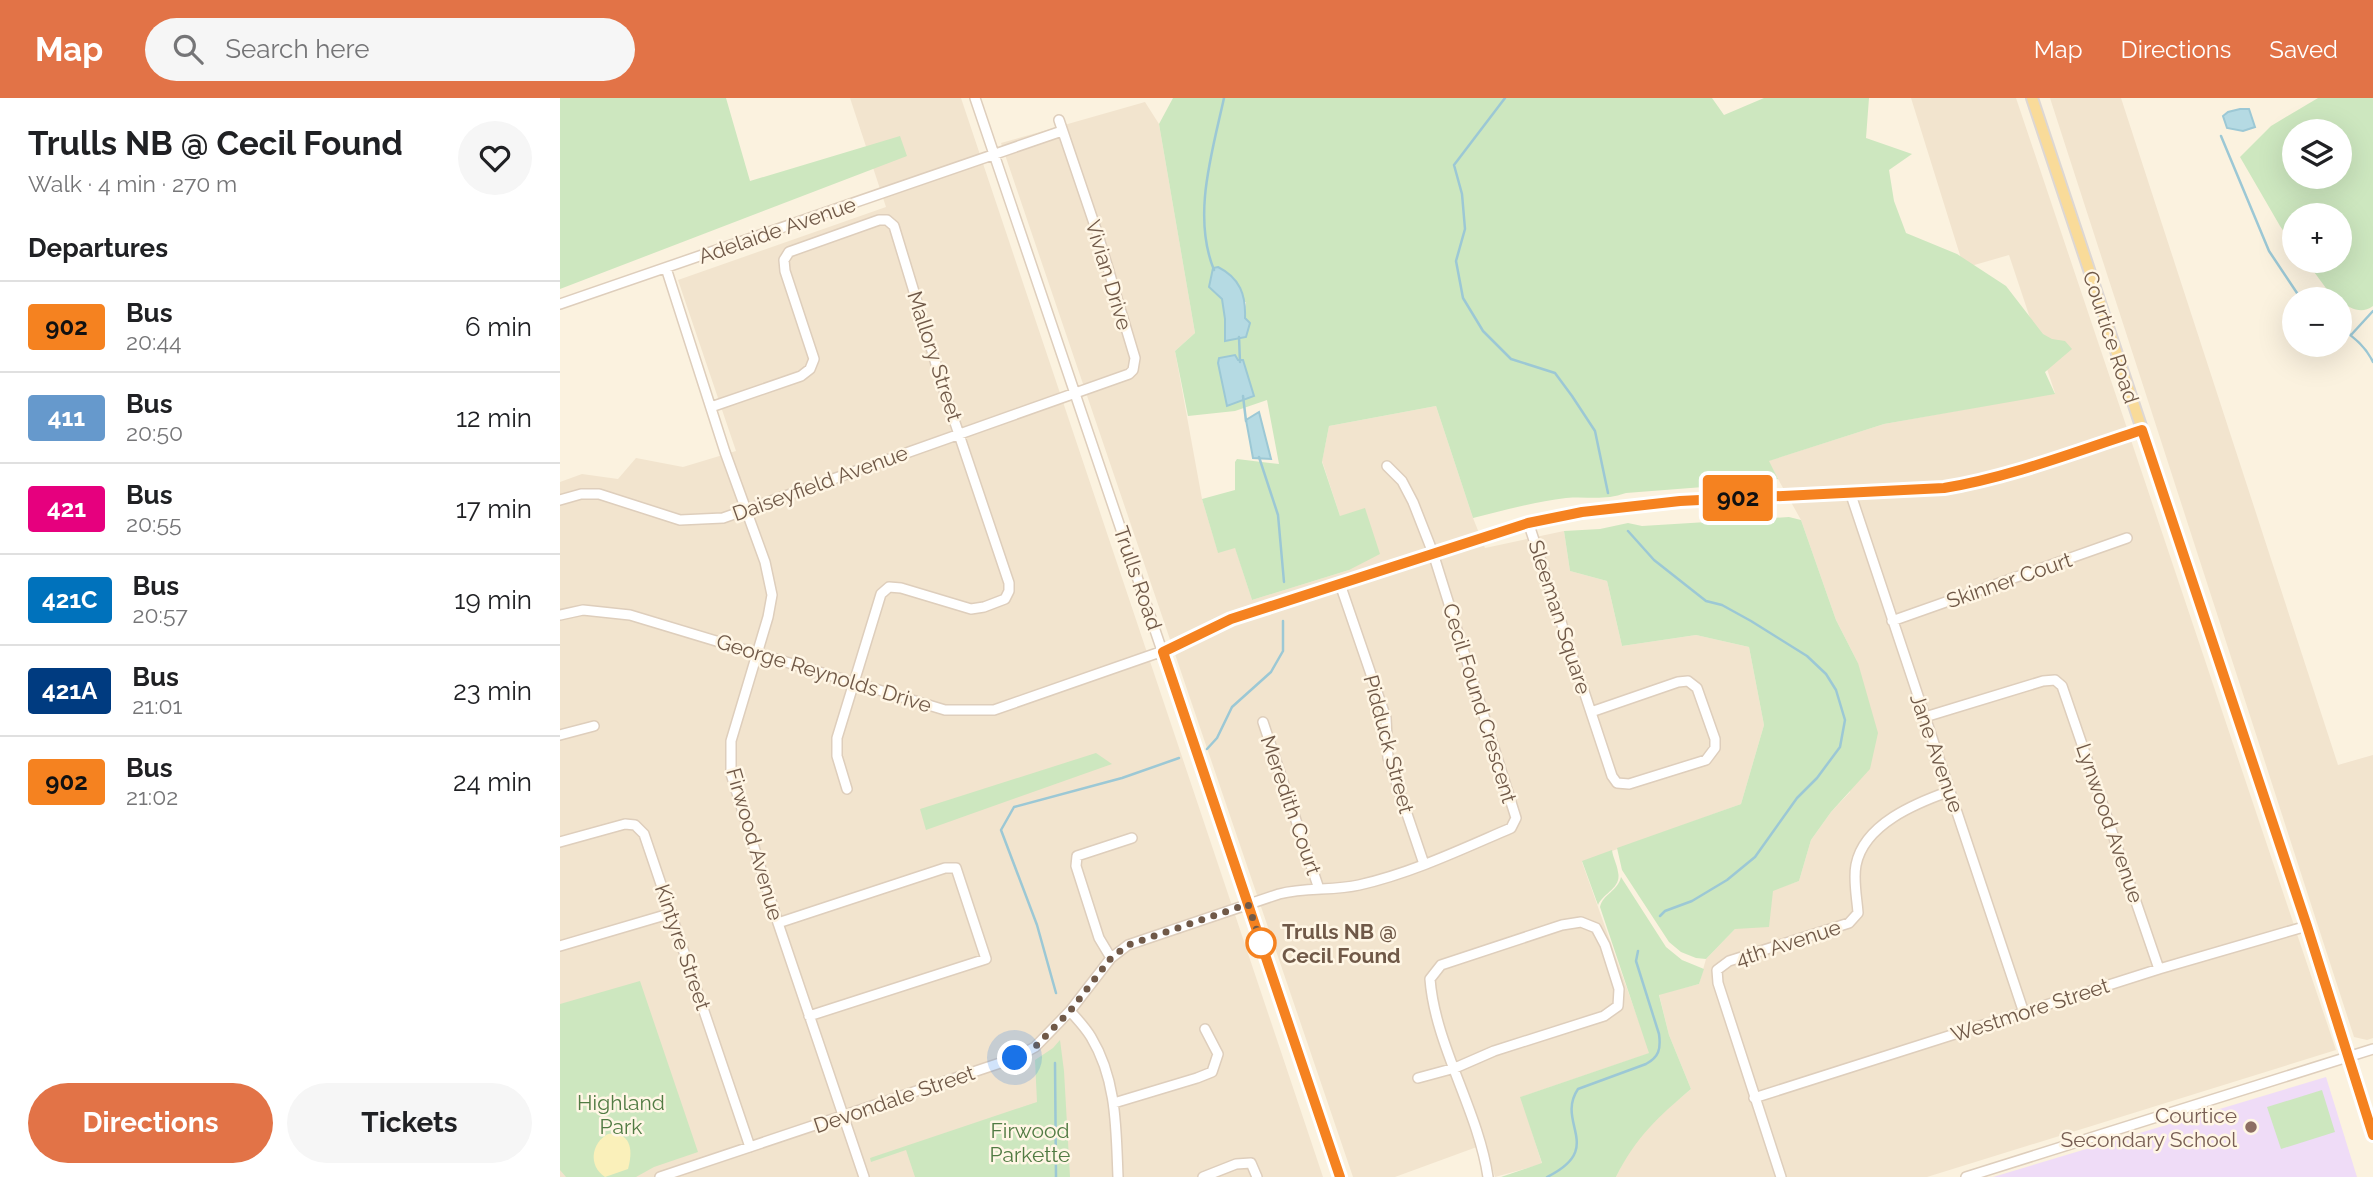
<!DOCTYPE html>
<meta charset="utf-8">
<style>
body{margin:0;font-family:Raleway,sans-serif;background:#f6f6f6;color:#202124;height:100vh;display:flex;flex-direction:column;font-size:26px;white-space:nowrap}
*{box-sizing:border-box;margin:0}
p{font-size:23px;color:#757577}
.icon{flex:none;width:38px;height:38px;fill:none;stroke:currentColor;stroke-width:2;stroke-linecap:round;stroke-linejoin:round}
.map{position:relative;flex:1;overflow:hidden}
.panel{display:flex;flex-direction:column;background:#fff;width:560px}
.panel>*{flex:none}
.badge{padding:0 14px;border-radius:5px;font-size:24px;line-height:46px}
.buttons{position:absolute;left:1722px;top:21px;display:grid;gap:14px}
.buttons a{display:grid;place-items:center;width:70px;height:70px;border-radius:50%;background:#fff;box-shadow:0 7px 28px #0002;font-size:35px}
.you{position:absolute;width:35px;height:35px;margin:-18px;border:5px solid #fff;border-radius:50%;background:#1a73e8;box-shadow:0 0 0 10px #1a73e833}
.map>.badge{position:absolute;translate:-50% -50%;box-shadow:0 0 0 4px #fff}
h2{padding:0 28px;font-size:26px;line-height:63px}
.round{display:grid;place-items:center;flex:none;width:74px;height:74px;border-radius:37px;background:#f6f6f6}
.headline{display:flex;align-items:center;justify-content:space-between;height:119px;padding:0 28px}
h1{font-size:33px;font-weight:700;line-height:52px}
.action{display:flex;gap:14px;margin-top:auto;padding:14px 28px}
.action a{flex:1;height:80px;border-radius:42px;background:#e27347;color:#fff;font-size:28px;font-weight:700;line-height:80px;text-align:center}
.action a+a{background:#f6f6f6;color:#202124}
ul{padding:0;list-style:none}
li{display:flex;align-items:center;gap:21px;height:91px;padding:0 28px;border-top:2px solid #e0e0e0}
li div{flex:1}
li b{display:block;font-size:26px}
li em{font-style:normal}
li .badge{min-width:77px;font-weight:700;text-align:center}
header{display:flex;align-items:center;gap:42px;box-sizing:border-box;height:98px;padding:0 35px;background:#e27347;color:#fff}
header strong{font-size:33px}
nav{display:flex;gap:38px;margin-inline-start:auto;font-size:24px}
.search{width:490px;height:63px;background:#f6f6f6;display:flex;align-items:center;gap:18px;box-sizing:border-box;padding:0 24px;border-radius:38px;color:#757577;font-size:26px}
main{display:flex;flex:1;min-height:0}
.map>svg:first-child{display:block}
</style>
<header>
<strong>Map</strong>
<div class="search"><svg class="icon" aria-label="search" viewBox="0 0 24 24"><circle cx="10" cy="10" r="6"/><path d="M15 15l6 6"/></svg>Search here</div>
<nav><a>Map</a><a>Directions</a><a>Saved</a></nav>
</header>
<main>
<section class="panel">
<div class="headline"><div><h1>Trulls NB @ Cecil Found</h1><p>Walk · 4 min · 270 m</p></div><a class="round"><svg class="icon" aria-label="heart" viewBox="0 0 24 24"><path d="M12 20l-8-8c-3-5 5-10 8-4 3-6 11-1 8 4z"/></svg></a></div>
<h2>Departures</h2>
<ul>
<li><span class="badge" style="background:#f58220;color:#111">902</span><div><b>Bus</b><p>20:44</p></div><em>6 min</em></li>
<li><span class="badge" style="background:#69c;color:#fff">411</span><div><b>Bus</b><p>20:50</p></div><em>12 min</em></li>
<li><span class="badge" style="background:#e6007e;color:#fff">421</span><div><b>Bus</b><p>20:55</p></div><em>17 min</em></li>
<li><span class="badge" style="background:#0072bc;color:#fff">421C</span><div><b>Bus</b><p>20:57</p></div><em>19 min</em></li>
<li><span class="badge" style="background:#003b80;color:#fff">421A</span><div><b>Bus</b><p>21:01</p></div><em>23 min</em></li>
<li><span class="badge" style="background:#f58220;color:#111">902</span><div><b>Bus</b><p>21:02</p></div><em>24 min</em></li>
</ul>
<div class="action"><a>Directions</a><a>Tickets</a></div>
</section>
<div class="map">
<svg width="1813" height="1079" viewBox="0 0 1813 1079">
<rect width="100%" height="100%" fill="#fbf2df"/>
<path fill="#f2e4ce" d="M290 0H401L763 1079H0V384L22 376 58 381 76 360 123 369 176 353 118 182 326 109Z
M1351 0H1456L1776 952 1367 1079H1056L1070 1051 1096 1020 1131 991 1109 937 1099 896 1139 886 1146 861 1175 831 1213 792 1239 783 1251 742 1271 714 1290 694 1298 565 1276 522 1241 422 1208 363 1324 326 1495 295 1449 157 1404 170Z
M1490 0H1561L1778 667 1813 657V940L1807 942 1794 939Z
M585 4 599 26 635 235 615 253 642 401 658 454 675 449 692 502 789 472 780 418 762 363 769 328 876 308 913 420 925 450 1004 433 1010 473 1047 483 1062 548 1136 537 1189 549 1204 627 1181 706 1022 764 1090 955 961 999 982 1066 935 1079 925 1046 835 1079H793L441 45Z"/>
<path fill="#efdcf7" d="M1766 979 1797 1079H1433Z"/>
<path fill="#cde7bf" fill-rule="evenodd" d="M0 0H166L190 83 340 38 347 58 0 191Z
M613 0H1152L1164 17 1204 0H1309L1306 40 1352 56 1329 72 1334 103 1346 135 1397 156 1446 188 1483 236 1492 241 1505 243 1512 251 1485 274 1495 296 1324 326 1209 363 1218 381 1195 385 1066 395C1043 403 1028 398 1006 400 974 404 944 412 913 420L876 308 769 328 762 364 780 418 805 410 820 456 789 472 692 502 675 450 658 455 642 401 675 392V364L677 361 719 366 707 302 675 313 628 318 615 253 635 235 599 26ZM662 201 686 204 685 220 665 243V221Z
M1758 0H1813V208C1801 217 1791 210 1780 204V201H1774L1746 163H1780V117H1734V148L1720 128 1680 59 1711 28ZM1734 33H1780V79H1734Z
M1229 419 1241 422 1276 522 1298 565 1318 635 1310 671 1271 714 1251 742 1239 783 1213 793 1209 829 1175 831 1146 861 1136 860 1121 854 1109 844 1062 772 1057 750 1181 706 1204 627 1189 549 1136 537 1062 548 1047 483 1010 473 1004 433 1040 431 1068 425 1082 428Z
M536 655 552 666 366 732 360 711Z
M1052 752C1053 760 1057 766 1058 774 1062 790 1043 795 1038 807L1022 763Z
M1061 779 1106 849 1122 862 1144 871 1139 886 1099 897 1109 937 1131 991C1097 1020 1076 1039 1056 1079H941L982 1065 960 999 1089 955 1040 809C1043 796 1058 793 1061 779Z
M80 883 138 1054 94 1069 76 1079H6L0 1072V906Z
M500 942 504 973 510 1079H355L346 1052 311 1064 310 1060 477 1004 475 962 493 950Z
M1762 992 1775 1034 1721 1051 1707 1009Z"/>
<path fill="#faf0ba" d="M48 1036C72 1034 73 1053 68 1071L45 1079C28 1068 31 1045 48 1036Z"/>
<path fill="#b5dae3" stroke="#9cc8d5" stroke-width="2" d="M1680 11H1689L1695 29 1683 33 1667 30 1663 18 1668 14Z
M658 169C680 180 686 197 685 220L690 225 686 239 665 243V221L662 201 649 189 653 170Z
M675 257 678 262H683L694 298 667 308 658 265 659 260Z
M699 314 711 361 693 360 686 322Z"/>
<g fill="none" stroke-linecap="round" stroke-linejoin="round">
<path stroke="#9cc8d5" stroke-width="2.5" d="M945 0 894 67 902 96 905 131 896 163 903 200 923 233 951 261 995 275 1012 298 1035 333 1048 395
M1661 38 1709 153 1741 201
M654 172C632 118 652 55 664 0
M1780 230C1793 238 1806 249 1813 264
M1791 237 1813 213
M679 239 680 264
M683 298 686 323
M699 359 718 417 724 484
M1068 433 1094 462 1146 503 1162 507 1191 523 1247 558 1266 576 1276 592 1285 622 1280 649 1257 680 1237 700 1195 759 1167 782 1132 803 1105 813 1100 818
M647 651 657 640 672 609 711 574 723 553V523
M496 895 477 827 441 732 454 709 562 680 619 660
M495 965 496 1079
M987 1079C1046 1050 995 1025 1018 991L1086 966C1099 959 1101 951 1099 936L1076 863 1078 853"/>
<defs>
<path id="minor" d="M415 0 780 1079
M106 170 165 354 205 464 212 497 208 519 171 643V676L218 825 304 1079
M0 206 502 33
M151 309 241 278 250 271 254 261 225 173 224 162 229 154 319 122H327L334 128 383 289 449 485V493L445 501 424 509 411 511 341 490 329 489 321 496 277 640V658L287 691
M1290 394 1464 915
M0 402 21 396H39L120 422 163 420 569 276 573 272 575 260 538 137 499 22
M968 424 1052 678 1057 685 1069 686 1146 662 1155 650V641L1137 590 1128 583 1118 584 1031 614
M780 486 826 620 828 660 864 766
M0 517 23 512 70 517 385 612H434L603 553 672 521 968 424 1022 414 1120 403 1384 390C1452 379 1517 353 1582 332
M1332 523 1567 440
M1365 619 1483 583 1495 582 1502 588 1599 871
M703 624 759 791
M0 637 34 628
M0 744 65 726 75 727 84 736 190 1049
M218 825 385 770H396L426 861 249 918
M0 848 112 815
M551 860 539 840 516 768 517 758 572 740
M510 913C517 921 525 929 531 939 557 982 556 1031 558 1079
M858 980 895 970 934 953 1044 918 1058 908 1059 891 1045 847 1036 830 1021 824 1002 827 881 867 870 881C875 947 918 1012 928 1079
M1194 1000 1599 871 1747 828
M554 1005 637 980 652 974 658 956 645 931
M100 1079 455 960 475 949 510 913 551 860 568 847 719 796C746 789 773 793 799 787 852 775 902 751 951 730L956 720 873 455 853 404 842 383 827 368
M643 1079 676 1066 691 1065 697 1079
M1221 1079 1158 885 1157 872 1169 863 1289 825 1298 815C1297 800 1293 782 1296 767 1304 726 1356 705 1390 693
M1406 1079 1813 951"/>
<path id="major" d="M1472 0 1747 828 1813 1037"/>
</defs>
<use href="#minor" stroke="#decebc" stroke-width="12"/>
<use href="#major" stroke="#ddd7d3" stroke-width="14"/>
<use href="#minor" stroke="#fff" stroke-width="9"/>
<use href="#major" stroke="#f9db99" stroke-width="10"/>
</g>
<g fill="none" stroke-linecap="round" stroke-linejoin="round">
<defs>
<path id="line" d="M780 1079 603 554 671 521 968 425 1022 414 1120 403 1384 390C1451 379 1517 353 1582 332L1747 828 1813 1037"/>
</defs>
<use href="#line" stroke="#fff" stroke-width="16"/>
<use href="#line" stroke="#f58220" stroke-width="10"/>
<path stroke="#705948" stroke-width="7" stroke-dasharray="0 12.6" d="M455 960 475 949 510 913 551 860 568 847 688 806 701 845"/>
</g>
<circle fill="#fff" stroke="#f58220" stroke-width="3.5" cx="701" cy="845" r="14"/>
<circle fill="#8d6e63" stroke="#fff6e5" stroke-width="2.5" cx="1691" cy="1029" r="7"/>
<g text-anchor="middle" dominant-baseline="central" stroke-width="5" stroke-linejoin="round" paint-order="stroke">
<g font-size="21" fill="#705948" stroke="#fff6e5">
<text transform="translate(217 132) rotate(-19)">Adelaide Avenue</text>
<text transform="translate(549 177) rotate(73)">Vivian Drive</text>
<text transform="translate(1551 239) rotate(72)">Courtice Road</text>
<text transform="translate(375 258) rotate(72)">Mallory Street</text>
<text transform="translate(260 385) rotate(-20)">Daiseyfield Avenue</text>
<text transform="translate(578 480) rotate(71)">Trulls Road</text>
<text transform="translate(1449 482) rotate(-19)">Skinner Court</text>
<text transform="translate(1000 519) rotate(72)">Sleeman Square</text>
<text transform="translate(264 575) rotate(17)">George Reynolds Drive</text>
<text transform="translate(920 605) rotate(73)">Cecil Found Crescent</text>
<text transform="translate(829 646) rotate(75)">Pidduck Street</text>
<text transform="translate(1377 655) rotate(71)">Jane Avenue</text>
<text transform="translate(731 707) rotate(71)">Meredith Court</text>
<text transform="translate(1550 725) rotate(71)">Lynwood Avenue</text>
<text transform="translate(195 746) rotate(74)">Firwood Avenue</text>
<text transform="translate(1228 845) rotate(-18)">4th Avenue</text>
<text transform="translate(123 849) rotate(71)">Kintyre Street</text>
<text transform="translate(1470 912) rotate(-18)">Westmore Street</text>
<text transform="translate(334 1001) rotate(-19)">Devondale Street</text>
</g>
<g font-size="21" font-weight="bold" fill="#705948" stroke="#fff6e5" text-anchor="start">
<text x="722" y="833">Trulls NB @<tspan x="722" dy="24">Cecil Found</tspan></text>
</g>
<g font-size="21" fill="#517b43" stroke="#fff6e5">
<text x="61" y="1004">Highland<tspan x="61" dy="24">Park</tspan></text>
<text x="470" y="1032">Firwood<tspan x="470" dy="24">Parkette</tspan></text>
</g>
<g font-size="21" fill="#785e54" stroke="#fff6e5" text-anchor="end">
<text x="1677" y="1017">Courtice<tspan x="1677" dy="24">Secondary School</tspan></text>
</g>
</g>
</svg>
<div class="buttons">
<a><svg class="icon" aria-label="layers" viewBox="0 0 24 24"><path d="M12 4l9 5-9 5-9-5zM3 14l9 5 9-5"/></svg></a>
<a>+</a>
<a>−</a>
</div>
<div class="you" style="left:455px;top:960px"></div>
<b class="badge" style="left:1178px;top:400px;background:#f58220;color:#111">902</b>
</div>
</main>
